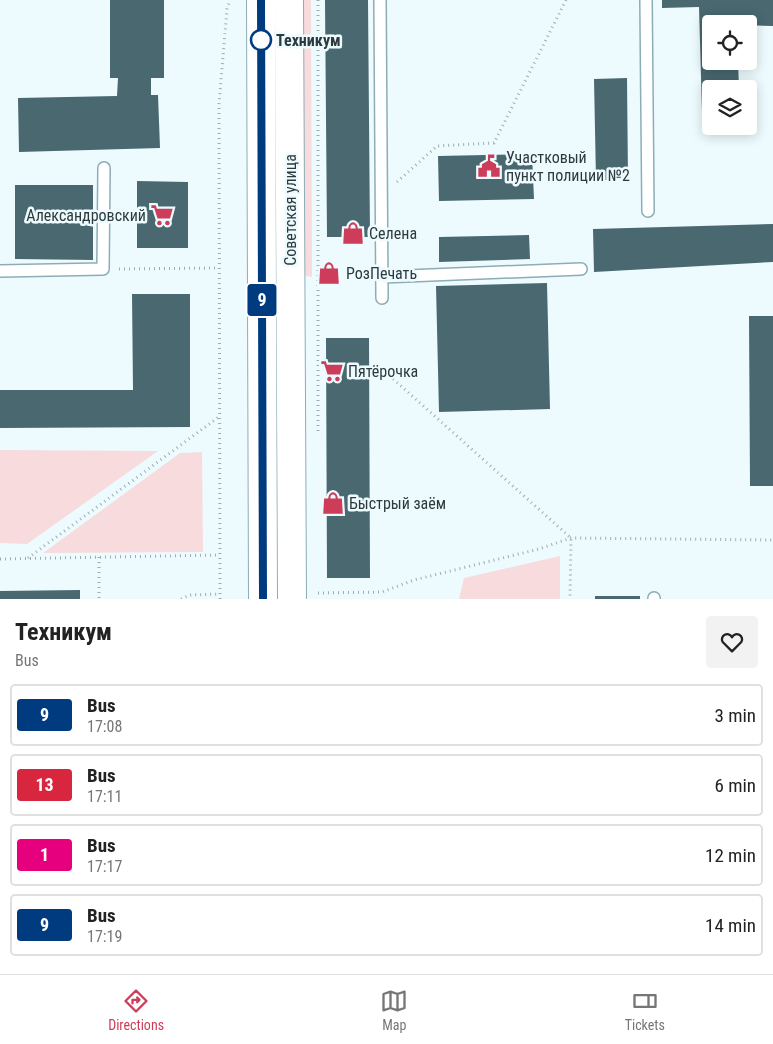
<!DOCTYPE html>
<meta charset="utf-8">
<style>
body{margin:0;font-family:"Roboto Condensed",sans-serif;background:#f2f2f2;color:#222;height:100vh;display:flex;flex-direction:column;font-size:19px;white-space:nowrap}
*{box-sizing:border-box;margin:0}
p{font-size:16px;color:#767676}
.icon{flex:none;width:28px;height:28px;fill:none;stroke:currentColor;stroke-width:2;stroke-linecap:round;stroke-linejoin:round}
.map{position:relative;height:599px;overflow:hidden}
.side{display:flex;flex-direction:column;background:#fff;flex:1}
.side>*{flex:none}
.badge{padding:0 10px;border-radius:4px;font-size:18px;line-height:32px}
.buttons{position:absolute;left:702px;top:15px;display:grid;gap:10px}
.buttons a{display:grid;place-items:center;width:55px;height:55px;border-radius:5px;background:#fff;box-shadow:0 2px 12px #0003;font-size:25px}
.map>.badge{position:absolute;translate:-50% -50%;box-shadow:0 0 0 2px #fff}
.round{display:grid;place-items:center;flex:none;width:52px;height:52px;border-radius:5px;background:#f2f2f2}
.headline{display:flex;align-items:center;justify-content:space-between;height:85px;padding:0 15px}
h1{font-size:24px;font-weight:700;line-height:38px}
ul{padding:0;list-style:none}
li{display:flex;align-items:center;gap:15px;height:62px;margin:0 10px 8px;padding:0 5px;border:2px solid #e0e0e0;border-radius:5px}
li div{flex:1}
li b{display:block;font-size:19px}
li em{font-style:normal}
li .badge{min-width:55px;font-weight:700;text-align:center}
.tab-bar{display:flex;justify-content:space-around;align-items:center;height:70px;border-top:1px solid #e0e0e0;background:#fff;font-size:14px;color:#767676}
.tab-bar a{display:grid;justify-items:center;gap:2px}
.tab-bar .current{color:#cd3d5a}
.map>svg:first-child{display:block}
</style>
<div class="map">
<svg width="773" height="599" viewBox="0 0 773 599">
<rect width="100%" height="100%" fill="#edfbff"/>
<path fill="#f8dbdd" d="M299 0H311L312 277 301 275Z
M0 450 158 451 27 544 0 543Z
M202 452 203 552 43 553 180 453Z
M560 556V599H459L464 578Z"/>
<path fill="#496870" d="M110 0H164V78H151V95H158L160 148 19 152 18 98 117 96 118 78H110Z
M325 0H368L370 237H327Z
M662 0H773V26L711 24V61H738L739 89H711V112H702L699 7 662 8Z
M627 78 628 180H596L594 79Z
M532 154 534 199 439 201 438 156Z
M137 181 188 182V248H137Z
M15 185H93V260L15 259Z
M773 224V262L594 272 593 229Z
M529 235 530 259 439 262V237Z
M547 283 550 409 439 412 436 286Z
M132 294H190V427L0 428V390H133Z
M749 316H773V486H750Z
M326 338H369L370 578H327Z
M80 590V599H0V591Z
M595 596H640V599H595Z"/>
<g fill="none" stroke-linecap="round" stroke-linejoin="round">
<defs>
<path id="lane" d="M380 0 382 298
M646 0 648 211
M0 271 103 269 104 168
M382 277 581 269
M654 599V598"/>
<path id="secondary" d="M261 0 263 599
M289 0 292 599"/>
</defs>
<use href="#lane" stroke="#8cadb6" stroke-width="14"/>
<use href="#secondary" stroke="#8cadb6" stroke-width="30"/>
<path stroke="#9eacb0" stroke-width="3" stroke-dasharray="1 4" stroke-linecap="butt" d="M318 0V433
M397 182 437 146 494 143 566 0
M119 269 219 268
M382 369 571 538 570 599
M99 557V599
M28 558 220 416
M0 559 220 555
M318 593 382 592 414 580 539 549 571 538 773 540
M181 599 190 595 220 594
M220 599 219 104 227 9 230 0"/>
<use href="#lane" stroke="#fff" stroke-width="11"/>
<use href="#secondary" stroke="#fff" stroke-width="28"/>
</g>
<g fill="none" stroke-linecap="round" stroke-linejoin="round">
<defs>
<path id="line" d="M261 0 263 599"/>
</defs>
<use href="#line" stroke="#fff" stroke-width="11"/>
<use href="#line" stroke="#003b80" stroke-width="8"/>
</g>
<defs>
<symbol id="civic-bare" viewBox="-9 -9 18 18"><path d="M-.6-6.5H3V-4.5H.6V-3L4-1V1h2V6H-6V1h2V-1L-.6-3ZM-1.2 2.5V6h2.4V2.5Z" fill="#cd3d5a" stroke="#edfbff" stroke-width="2.5" paint-order="stroke"/></symbol>
<symbol id="supermarket-bare" viewBox="-9 -9 18 18"><path d="M-6-5.5h2.5l.6 2H6L4.5 2H-2.5L-4.4-4H-6ZM-1.5 3.2a1.3 1.3 0 1 0 .1 0ZM3 3.2a1.3 1.3 0 1 0 .1 0Z" fill="#cd3d5a" stroke="#edfbff" stroke-width="2.5" paint-order="stroke"/></symbol>
<symbol id="shop-bare" viewBox="-9 -9 18 18"><path d="M-5-2.5h2.3a2.7 3.5 0 0 1 5.4 0H5L5.5 6h-11ZM-1.5-2.5h3a1.5 2.3 0 0 0-3 0Z" fill="#cd3d5a" stroke="#edfbff" stroke-width="2.5" paint-order="stroke"/></symbol>
</defs>
<g fill-rule="evenodd">
<use href="#civic-bare" x="473" y="150" width="32" height="32"/>
<use href="#supermarket-bare" x="146" y="199" width="32" height="32"/>
<use href="#shop-bare" x="337" y="217" width="32" height="32"/>
<use href="#shop-bare" x="313" y="257" width="32" height="32"/>
<use href="#supermarket-bare" x="316" y="355" width="32" height="32"/>
<use href="#shop-bare" x="317" y="487" width="32" height="32"/>
</g>
<circle fill="#fff" stroke="#003b80" stroke-width="2.5" cx="261" cy="40" r="10"/>
<g text-anchor="middle" dominant-baseline="central" stroke-width="5" stroke-linejoin="round" paint-order="stroke">
<g font-size="16" font-weight="bold" fill="#2c3a3e" stroke="#edfbff" text-anchor="start">
<text x="276" y="40">Техникум</text>
</g>
<g font-size="16" fill="#2c3a3e" stroke="#edfbff" text-anchor="start">
<text x="506" y="157">Участковый<tspan x="506" dy="18">пункт полиции №2</tspan></text>
<text x="146" y="215" text-anchor="end">Александровский</text>
<text x="369" y="233">Селена</text>
<text x="346" y="273">РозПечать</text>
<text x="348" y="371">Пятёрочка</text>
<text x="349" y="503">Быстрый заём</text>
</g>
<g font-size="16" fill="#2c3a3e" stroke="#edfbff">
<text transform="translate(290 210) rotate(-90)">Советская улица</text>
</g>
</g>
</svg>
<div class="buttons">
<a><svg class="icon" aria-label="locate" viewBox="0 0 24 24"><circle cx="12" cy="12" r="6"/><path d="M12 2v4M12 18v4M2 12h4M18 12h4"/></svg></a>
<a><svg class="icon" aria-label="layers" viewBox="0 0 24 24"><path d="M12 4l9 5-9 5-9-5zM3 14l9 5 9-5"/></svg></a>
</div>
<b class="badge" style="left:262px;top:300px;background:#003b80;color:#fff">9</b>
</div>
<section class="side">
<div class="headline"><div><h1>Техникум</h1><p>Bus</p></div><a class="round"><svg class="icon" aria-label="heart" viewBox="0 0 24 24"><path d="M12 20l-8-8c-3-5 5-10 8-4 3-6 11-1 8 4z"/></svg></a></div>
<ul>
<li><span class="badge" style="background:#003b80;color:#fff">9</span><div><b>Bus</b><p>17:08</p></div><em>3 min</em></li>
<li><span class="badge" style="background:#d7263d;color:#fff">13</span><div><b>Bus</b><p>17:11</p></div><em>6 min</em></li>
<li><span class="badge" style="background:#e6007e;color:#fff">1</span><div><b>Bus</b><p>17:17</p></div><em>12 min</em></li>
<li><span class="badge" style="background:#003b80;color:#fff">9</span><div><b>Bus</b><p>17:19</p></div><em>14 min</em></li>
</ul>
</section>
<nav class="tab-bar">
<a class="current"><svg class="icon" aria-label="directions" viewBox="0 0 24 24"><path d="M12 3l9 9-9 9-9-9zM9 14v-3h6M13 9l2 2-2 2"/></svg>Directions</a>
<a><svg class="icon" aria-label="map" viewBox="0 0 24 24"><path d="M3 6l6-2 6 2 6-2v14l-6 2-6-2-6 2zM9 4v14M15 6v14"/></svg>Map</a>
<a><svg class="icon" aria-label="tickets" viewBox="0 0 24 24"><path d="M3 7h18v10H3zM15 7v10"/></svg>Tickets</a>
</nav>
